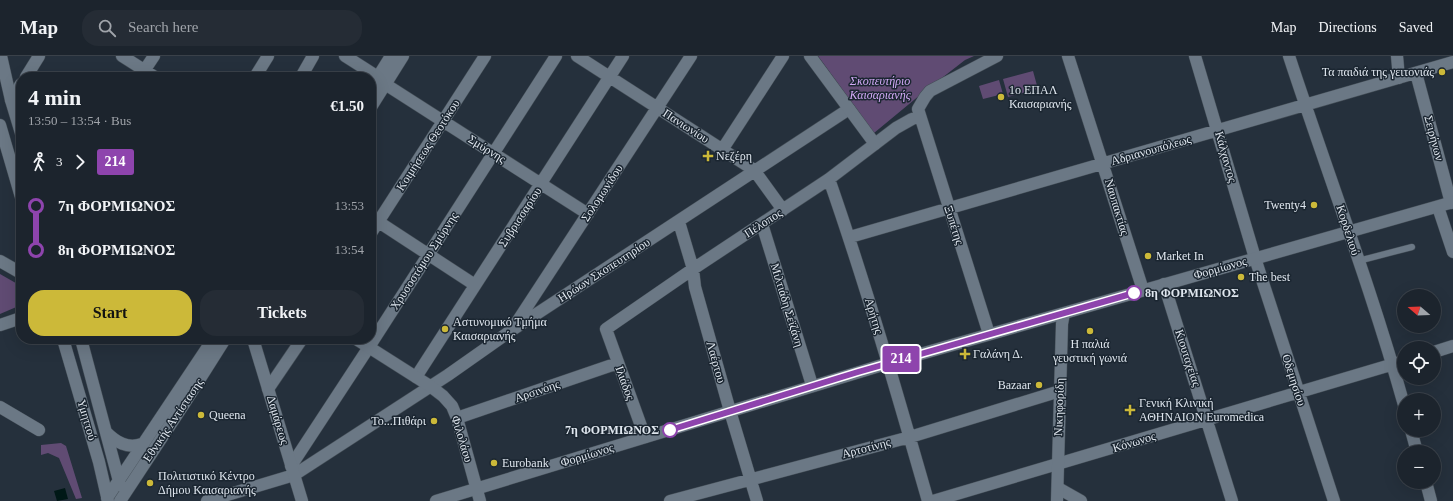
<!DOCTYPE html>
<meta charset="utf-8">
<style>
body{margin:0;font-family:Georgia,serif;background:#252c35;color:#f1f3f6;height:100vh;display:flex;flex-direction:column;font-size:15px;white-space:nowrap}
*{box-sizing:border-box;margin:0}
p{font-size:13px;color:#a0a4aa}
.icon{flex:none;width:22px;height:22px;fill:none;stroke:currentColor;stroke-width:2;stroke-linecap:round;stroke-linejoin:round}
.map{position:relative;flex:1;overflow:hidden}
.details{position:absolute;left:16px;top:16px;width:360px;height:272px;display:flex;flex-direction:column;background:#1c242d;border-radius:16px;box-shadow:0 4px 16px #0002,0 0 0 1px #3a4149}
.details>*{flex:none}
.badge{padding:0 8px;border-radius:3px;font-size:14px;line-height:26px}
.needle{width:26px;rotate:289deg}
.tools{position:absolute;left:1397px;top:233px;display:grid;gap:8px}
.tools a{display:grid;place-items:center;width:44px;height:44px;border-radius:50%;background:#1c242d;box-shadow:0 4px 16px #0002,0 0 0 1px #3a4149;font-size:20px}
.map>.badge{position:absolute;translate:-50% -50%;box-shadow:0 0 0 2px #fff}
.legs{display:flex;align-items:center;gap:6px;height:44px;padding:0 12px;font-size:13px}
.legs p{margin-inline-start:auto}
.head{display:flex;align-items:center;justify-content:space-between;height:68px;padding:0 12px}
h1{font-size:22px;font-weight:700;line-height:30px}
.button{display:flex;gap:8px;margin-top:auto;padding:8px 12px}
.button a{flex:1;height:46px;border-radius:16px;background:#ccb939;color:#111;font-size:16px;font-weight:700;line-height:46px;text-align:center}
.button a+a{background:#252c35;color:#f1f3f6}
ul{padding:0 12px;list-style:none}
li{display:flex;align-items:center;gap:14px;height:44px;font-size:15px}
li i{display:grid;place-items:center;width:6px;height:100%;margin:0 5px;background:currentColor}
li i::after{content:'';width:10px;height:10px;margin:-5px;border:3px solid;border-radius:50%;background:#1c242d}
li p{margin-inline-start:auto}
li:first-child i{background:linear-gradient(#0000 50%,currentColor 0)}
li:last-child i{background:linear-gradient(currentColor 50%,#0000 0)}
header{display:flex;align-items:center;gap:24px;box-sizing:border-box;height:56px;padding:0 20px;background:#1c242d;border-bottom:1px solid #3a4149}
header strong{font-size:19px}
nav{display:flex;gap:22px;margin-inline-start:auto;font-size:14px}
.search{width:280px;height:36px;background:#252c35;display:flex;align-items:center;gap:10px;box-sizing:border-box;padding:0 14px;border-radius:16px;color:#a0a4aa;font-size:15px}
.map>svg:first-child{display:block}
</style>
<header>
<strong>Map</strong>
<div class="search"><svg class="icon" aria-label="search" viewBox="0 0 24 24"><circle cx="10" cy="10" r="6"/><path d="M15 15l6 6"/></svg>Search here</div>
<nav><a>Map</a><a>Directions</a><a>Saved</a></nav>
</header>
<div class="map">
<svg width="1453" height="445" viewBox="0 0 1453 445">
<rect width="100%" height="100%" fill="#25303c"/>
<path fill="#604b73" d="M818 0H974L965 4 920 39 874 77Z
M1033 15 1038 33 1008 41 1003 23Z
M999 24 1003 38 983 43 979 30Z
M0 218 21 230V249L0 258Z
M61 387 66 390 82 442 76 443 59 402 48 397 41 399V389Z"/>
<path fill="#001816" d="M65 432 68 443 57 445 54 435Z"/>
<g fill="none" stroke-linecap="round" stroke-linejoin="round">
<defs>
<path id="lane" d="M1358 205 1412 191"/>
<path id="street" d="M122 0 155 21
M345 0 378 21
M577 0 754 114 783 154
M1068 0 1143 234
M1195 0 1255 202 1334 445
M1289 0C1327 116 1371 231 1404 349
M1397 0 1399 22
M1416 17 1451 147
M26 21 39 0
M140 21 154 0
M255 21 268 0
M301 21 313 0
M385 28 588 158
M11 44 21 28
M722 94 783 0
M829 123C866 229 897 337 928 445
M1438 151 1453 196
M371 161 475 229
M679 166 693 213 695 231 730 355 757 445
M762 168 812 329
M371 177 485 0
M850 181 1453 6
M1164 228 1232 445
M0 269 21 262
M515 269 691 0
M989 278 918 53 925 41 930 35 997 0
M1434 296 1453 290
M416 321 623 0
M268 333 302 283
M0 351 39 374
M457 362 618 307
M1411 374 1417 396
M645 381 606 273 693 213 829 123 896 72 912 63 920 60
M291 410 369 291 556 0
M1426 426 1431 445
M1058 432 1081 445
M207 445 294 419 448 319 512 274 849 53
M670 445 910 381 1060 335
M933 445 1404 305"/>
<path id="secondary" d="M1 0 11 44 21 77
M810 0 875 88
M371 32 391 0
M371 51 403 0
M0 69 21 141
M0 205 21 217
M63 283 99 406 108 445
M81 283 120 429
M253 283 302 445
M356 283 430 330 443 340 452 350 457 362 480 445
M106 376C116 386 127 393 142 388
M107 442 213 283
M120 445 184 348 225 283
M436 445 889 307 1453 146
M1057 445 1062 268 1064 257"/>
</defs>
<use href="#lane" stroke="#444e57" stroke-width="7"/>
<use href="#street" stroke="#444e57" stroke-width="13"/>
<use href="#secondary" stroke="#444e57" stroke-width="13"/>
<use href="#lane" stroke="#6b7885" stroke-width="6"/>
<use href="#street" stroke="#6b7885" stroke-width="12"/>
<use href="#secondary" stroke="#6b7885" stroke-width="12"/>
</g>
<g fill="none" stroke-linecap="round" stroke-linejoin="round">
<defs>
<path id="line-1" d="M670 374 858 316 1134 237"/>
</defs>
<use href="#line-1" stroke="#fff" stroke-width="9"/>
<use href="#line-1" stroke="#8e44ad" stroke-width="6"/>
</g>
<g fill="#ccb939" stroke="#1b2631" stroke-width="1.5">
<circle cx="1442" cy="16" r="4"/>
<circle cx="1001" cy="41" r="4"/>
<path d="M706 94h4v4h4v4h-4v4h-4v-4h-4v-4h4z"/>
<circle cx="1314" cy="149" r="4"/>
<circle cx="1148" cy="200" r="4"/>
<circle cx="1241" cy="221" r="4"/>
<circle cx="445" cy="273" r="4"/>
<circle cx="1090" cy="275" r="4"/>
<path d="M963 292h4v4h4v4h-4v4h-4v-4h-4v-4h4z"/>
<circle cx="1039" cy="329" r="4"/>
<path d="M1128 348h4v4h4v4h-4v4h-4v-4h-4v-4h4z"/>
<circle cx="201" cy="359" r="4"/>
<circle cx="434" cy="365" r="4"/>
<circle cx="494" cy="407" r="4"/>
<circle cx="150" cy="427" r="4"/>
</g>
<g fill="#fff" stroke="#8e44ad" stroke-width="2">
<circle cx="1134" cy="237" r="7"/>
<circle cx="670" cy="374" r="7"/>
</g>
<g text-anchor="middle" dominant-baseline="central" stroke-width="3" stroke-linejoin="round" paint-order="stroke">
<g font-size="12" fill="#dfe6ee" stroke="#1b2631" text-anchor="start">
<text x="1434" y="16" text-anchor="end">Τα παιδιά της γειτονιάς</text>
<text x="1009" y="34">1ο ΕΠΑΛ<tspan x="1009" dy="14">Καισαριανής</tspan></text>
<text x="716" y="100">Νεζέρη</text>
<text x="1306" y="149" text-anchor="end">Twenty4</text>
<text x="1156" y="200">Market In</text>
<text x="1249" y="221">The best</text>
<text x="453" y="266">Αστυνομικό Τμήμα<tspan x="453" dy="14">Καισαριανής</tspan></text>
<text x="1090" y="288" text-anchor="middle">Η παλιά<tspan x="1090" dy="14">γευστική γωνιά</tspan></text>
<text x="973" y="298">Γαλάνη Δ.</text>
<text x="1031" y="329" text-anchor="end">Bazaar</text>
<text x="1139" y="347">Γενική Κλινική<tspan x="1139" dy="14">ΑΘΗΝΑΙΟΝ Euromedica</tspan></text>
<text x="209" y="359">Queena</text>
<text x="426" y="365" text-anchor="end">Το...Πιθάρι</text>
<text x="502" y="407">Eurobank</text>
<text x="158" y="420">Πολιτιστικό Κέντρο<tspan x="158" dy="14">Δήμου Καισαριανής</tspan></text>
</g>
<g font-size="12" font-style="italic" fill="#d3aaf7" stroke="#1b2631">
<text x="880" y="25">Σκοπευτήριο<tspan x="880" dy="14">Καισαριανής</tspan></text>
</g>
<g font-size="12" fill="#dfe6ee" stroke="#1b2631">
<text transform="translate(686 70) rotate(33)">Πανιωνίου</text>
<text transform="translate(1434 82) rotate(75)">Σειρήνων</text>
<text transform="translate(428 89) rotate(-57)">Κοιμήσεως Θεοτόκου</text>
<text transform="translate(487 93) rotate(32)">Σμύρνης</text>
<text transform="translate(1151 94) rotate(-16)">Αδριανουπόλεως</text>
<text transform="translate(1226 101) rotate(74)">Κάλχαντος</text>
<text transform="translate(602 137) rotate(-57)">Σολομωνίδου</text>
<text transform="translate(1117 151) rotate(73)">Ναυπακτίας</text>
<text transform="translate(520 161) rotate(-57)">Συβρισσαρίου</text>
<text transform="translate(763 167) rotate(-33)">Πέλοπος</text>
<text transform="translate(954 169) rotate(72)">Ξυπέτης</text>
<text transform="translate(1348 174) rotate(72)">Κορδελιού</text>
<text transform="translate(424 205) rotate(-57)">Χρυσοστόμου Σμύρνης</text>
<text transform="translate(1220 212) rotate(-16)">Φορμίωνος</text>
<text transform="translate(604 214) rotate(-33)">Ηρώων Σκοπευτηρίου</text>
<text transform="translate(787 249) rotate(73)">Μιλτιάδη Σεϊζάνη</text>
<text transform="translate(874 260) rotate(73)">Αρήτης</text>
<text transform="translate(1188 302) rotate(72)">Κιουταχείας</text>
<text transform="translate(716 306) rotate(74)">Λαέρτου</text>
<text transform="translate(1294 324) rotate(72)">Οδεμησίου</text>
<text transform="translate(625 327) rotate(70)">Ιλιάδος</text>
<text transform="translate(537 335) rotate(-19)">Αρσινόης</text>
<text transform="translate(1059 351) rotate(-88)">Νικηφορίδη</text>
<text transform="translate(87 364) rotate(74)">Υμηττού</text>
<text transform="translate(173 364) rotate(-56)">Εθνικής Αντίστασης</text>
<text transform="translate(278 364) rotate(73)">Δαμάρεως</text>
<text transform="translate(462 383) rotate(73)">Φιλολάου</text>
<text transform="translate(1134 386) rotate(-17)">Κόνωνος</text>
<text transform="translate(866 392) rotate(-15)">Αρτοτίνης</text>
<text transform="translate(587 399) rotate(-17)">Φορμίωνος</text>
</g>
<g font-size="12" font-weight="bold" fill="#dfe6ee" stroke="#1b2631" text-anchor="start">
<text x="1145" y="237">8η ΦΟΡΜΙΩΝΟΣ</text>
<text x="659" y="374" text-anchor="end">7η ΦΟΡΜΙΩΝΟΣ</text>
</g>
</g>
</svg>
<div class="tools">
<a><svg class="needle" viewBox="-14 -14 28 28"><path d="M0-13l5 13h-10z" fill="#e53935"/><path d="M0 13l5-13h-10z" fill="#a0a4aa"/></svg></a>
<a><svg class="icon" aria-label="locate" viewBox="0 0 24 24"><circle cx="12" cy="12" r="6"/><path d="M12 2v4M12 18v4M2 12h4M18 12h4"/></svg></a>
<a>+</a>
<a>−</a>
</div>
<b class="badge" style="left:901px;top:303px;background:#8e44ad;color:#fff">214</b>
<section class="details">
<div class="head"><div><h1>4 min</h1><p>13:50 – 13:54 · Bus</p></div><b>€1.50</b></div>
<div class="legs"><svg class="icon" aria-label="walk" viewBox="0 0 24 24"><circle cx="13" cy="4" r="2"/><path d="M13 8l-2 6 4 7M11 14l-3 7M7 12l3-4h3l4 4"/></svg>3<svg class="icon" aria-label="forward" viewBox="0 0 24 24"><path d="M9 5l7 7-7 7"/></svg><b class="badge" style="background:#8e44ad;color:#fff">214</b></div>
<ul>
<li><i style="color:#8e44ad"></i><b>7η ΦΟΡΜΙΩΝΟΣ</b><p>13:53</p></li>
<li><i style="color:#8e44ad"></i><b>8η ΦΟΡΜΙΩΝΟΣ</b><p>13:54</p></li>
</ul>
<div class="button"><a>Start</a><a>Tickets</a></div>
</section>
</div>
